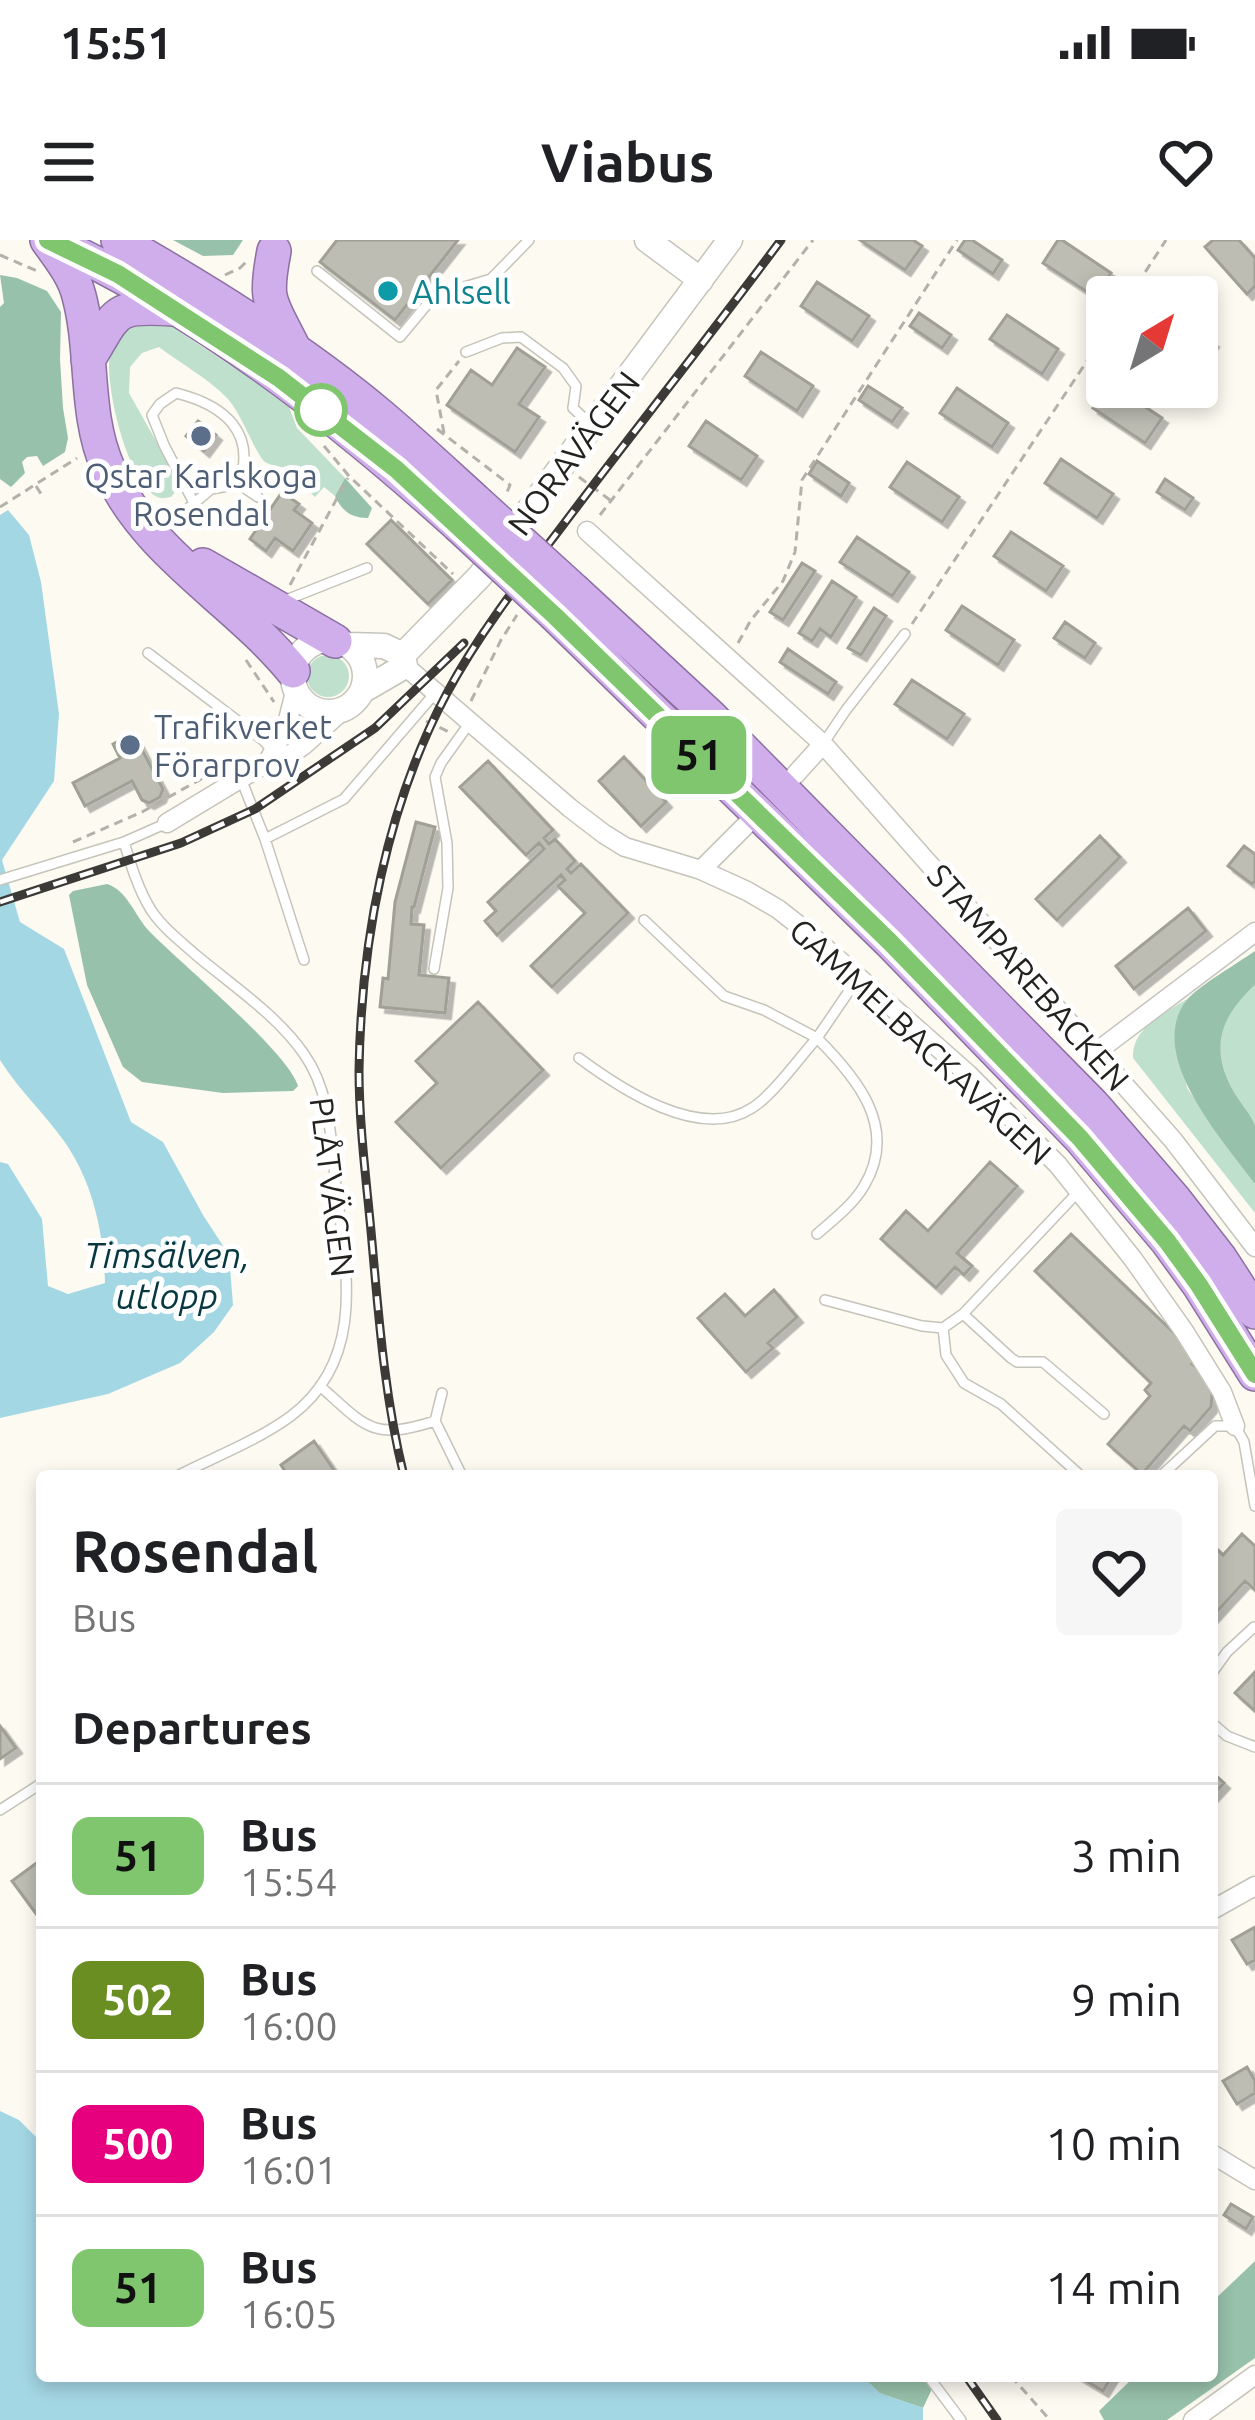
<!DOCTYPE html>
<meta charset="utf-8">
<style>
body{margin:0;font-family:Ubuntu,sans-serif;background:#f6f6f6;color:#202124;height:100vh;display:flex;flex-direction:column;font-size:45px;white-space:nowrap}
*{box-sizing:border-box;margin:0}
p{font-size:39px;color:#757577}
.icon{flex:none;width:66px;height:66px;fill:none;stroke:currentColor;stroke-width:2;stroke-linecap:round;stroke-linejoin:round}
.map{position:relative;flex:1;overflow:hidden}
.panel{position:absolute;left:36px;top:1230px;width:1182px;height:912px;display:flex;flex-direction:column;background:#fff;border-radius:12px;box-shadow:0 6px 18px #0003}
.panel>*{flex:none}
.badge{padding:0 24px;border-radius:18px;font-size:42px;line-height:78px}
.needle{width:78px;rotate:38deg}
.buttons{position:absolute;left:1086px;top:36px;display:grid;gap:24px}
.buttons a{display:grid;place-items:center;width:132px;height:132px;border-radius:12px;background:#fff;box-shadow:0 6px 18px #0003;font-size:60px}
.map>.badge{position:absolute;translate:-50% -50%;box-shadow:0 0 0 6px #fff}
h2{padding:0 36px;font-size:45px;line-height:108px}
.round{display:grid;place-items:center;flex:none;width:126px;height:126px;border-radius:12px;background:#f6f6f6}
.head{display:flex;align-items:center;justify-content:space-between;height:204px;padding:0 36px}
h1{font-size:57px;font-weight:600;line-height:90px}
ul{padding:0;list-style:none}
li{display:flex;align-items:center;gap:36px;height:144px;padding:0 36px;border-top:3px solid #e0e0e0}
li div{flex:1}
li b{display:block;font-size:45px}
li em{font-style:normal}
li .badge{min-width:132px;font-weight:700;text-align:center}
.status{display:flex;justify-content:space-between;align-items:center;height:84px;padding:0 60px;background:#fff;direction:ltr}
.status svg{height:33px;fill:currentColor}
header{display:flex;justify-content:space-between;align-items:center;height:156px;padding:0 36px;background:#fff;font-size:54px;font-weight:600}
.map>svg:first-child{display:block}
</style>
<div class="status"><b>15:51</b><svg viewBox="0 0 49 12"><path d="M0 12V9h3v3zM5 12V6h3v6zM10 12V3h3v9zM15 12V0h3v12zM26 1h20v11H26zM47 4h2v5h-2z"/></svg></div>
<header><svg class="icon" aria-label="menu" viewBox="0 0 24 24"><path d="M4 6h16M4 12h16M4 18h16"/></svg>Viabus<svg class="icon" aria-label="heart" viewBox="0 0 24 24"><path d="M12 20l-8-8c-3-5 5-10 8-4 3-6 11-1 8 4z"/></svg></header>
<div class="map">
<svg width="1255" height="2180" viewBox="0 0 1255 2180">
<defs>
<filter id="shadow"><feDropShadow dx="5.5" dy="5.5" stdDeviation="0" flood-color="#0004"/></filter>
</defs>
<rect width="100%" height="100%" fill="#fcfaf1"/>
<path fill="#c0e0ce" d="M125 78 160 79 253 140 289 167 297 188 345 238 335 256 324 247 315 257C306 250 307 242 299 235 288 225 274 228 265 222 256 215 241 172 227 158 208 138 181 124 159 107L142 113 130 127 129 153 178 240 176 251 171 257C163 258 161 260 154 255 126 234 108 155 109 122 109 108 119 92 125 78Z
M307 436a21 21 0 1 1 42 0a21 21 0 1 1-42 0Z
M1255 745V886C1235 860 1210 816 1224 784 1230 769 1243 756 1255 745Z
M1187 759 1176 786 1187 848 1255 944V973L1133 818C1132 787 1164 774 1187 759Z"/>
<path fill="#97c1aa" d="M173 0H243L233 15 203 16Z
M0 35 17 38 47 51 61 72 60 119 63 168 68 198 65 212 43 226 37 216 27 217 22 222 25 233 11 247 0 239V67L4 63Z
M345 238 372 268 368 278C351 278 342 271 335 256Z
M107 644C127 650 135 676 149 691 180 723 288 812 298 846L293 851 223 853 142 842 123 827 87 745 69 655 73 651Z
M1255 711V745C1219 778 1209 809 1235 854 1241 864 1252 876 1255 886 1255 899 1255 929 1255 944 1224 901 1145 816 1186 761 1198 746 1238 723 1255 711Z
M1255 2021V2118L1167 2180H1104L1099 2171 1135 2136H1212V2062Z
M862 2136H938L923 2168 879 2153Z"/>
<path fill="#a4d7e4" d="M8 270 29 295 41 342 59 474 54 541 2 620 20 682 64 709 131 882 163 902 203 975 229 1015 233 1065 214 1092 180 1123 108 1154 0 1178V922L8 924 42 979 48 1046 68 1054 105 1043C104 994 93 942 64 901 44 873 19 850 0 820V275Z
M0 1871 19 1880 42 1903V2136H862L879 2153 923 2168V2180H0Z"/>
<path fill="#bebdb4" stroke="#a1a097" stroke-width="3" filter="url(#shadow)" d="M337 0H458L395 80 320 22Z
M860 0H913L922 6 905 30Z
M965 0H972L1002 20 993 34 958 10Z
M1058 0H1062L1111 33 1095 57 1043 23Z
M1213 0H1239L1255 18V46L1247 54 1205 7Z
M817 42 869 76 852 101 801 66Z
M919 73 951 95 942 108 910 86Z
M1007 75 1058 109 1042 134 990 99Z
M1197 91 1213 102 1197 125Z
M517 108 545 127 519 164 539 177 515 212 447 165 471 130 492 145Z
M761 112 813 146 797 171 745 136Z
M868 146 902 168 892 182 859 160Z
M1108 147H1115L1162 178 1145 203 1093 168Z
M957 148 1008 183 992 207 940 173Z
M198 181 216 195 204 211 186 196Z
M706 181 757 216 741 240 689 206Z
M1061 219 1113 254 1097 278 1045 243Z
M817 221 849 243 841 256 809 234Z
M907 222 959 257 942 282 890 247Z
M1165 239 1193 258 1185 270 1157 252Z
M282 252 299 264 294 270 312 283 293 311 275 298 266 311 250 299Z
M391 280 452 340 428 364 367 304Z
M1011 292 1063 326 1046 351 994 316Z
M857 297 909 332 892 356 840 322Z
M802 323 815 331 783 380 770 372Z
M832 341 856 357 831 397 820 389 812 401 799 393Z
M962 366 1014 400 998 425 946 390Z
M874 368 886 376 861 415 848 408Z
M1065 382 1095 403 1085 418 1054 398Z
M788 409 836 442 828 454 780 422Z
M912 440 964 474 947 499 895 464Z
M133 493 163 549 160 557 149 563 142 560 132 541 85 566 73 543 120 518 113 504Z
M624 517 666 562 641 586 599 541Z
M488 521 553 590 544 598 549 604 555 599 575 621 567 629 571 633 581 624 628 673 552 747 531 726 585 673 558 646 565 640 561 635 497 695 485 681 496 671 488 662 544 609 539 603 526 615 460 547Z
M416 582 435 587 414 667H412L411 684 424 685 419 735 449 738 445 773 380 767 383 738 388 739 395 662Z
M1100 596 1120 617 1057 680 1036 659Z
M1244 606 1255 614V641L1252 644 1228 626Z
M1188 668 1206 691 1134 749 1116 726Z
M478 762 543 830 441 928 396 882 437 843 416 821Z
M990 922 1017 946 957 1013 972 1026 964 1035 955 1027 936 1048 881 999 906 971 928 991Z
M1071 994 1199 1117 1192 1124 1213 1142 1211 1167 1190 1191 1184 1186 1142 1234 1108 1204 1150 1156 1145 1150 1151 1143 1035 1031Z
M774 1050 797 1077 768 1103 773 1108 746 1132 698 1078 725 1054 745 1076Z
M314 1201 338 1236H288L281 1225Z
M1242 1294 1255 1306V1350L1245 1341 1212 1377V1304L1223 1315Z
M1255 1432V1471L1235 1453Z
M0 1486 16 1508 0 1519Z
M1212 1532 1224 1543 1212 1556Z
M42 1619V1678L40 1679 12 1641Z
M1255 1687V1720L1247 1724 1232 1700Z
M1247 1827 1255 1841V1853L1237 1864 1223 1841Z
M1231 1964 1253 1977 1246 1989 1224 1975Z
M1078 2136H1112L1103 2151Z"/>
<g fill="none" stroke-linecap="round" stroke-linejoin="round">
<defs>
<path id="service" d="M317 31 400 97 434 56 491 39 529 0
M466 112 502 98 521 97 563 128 576 146 573 168 589 183
M194 263 164 205 152 175 160 164 176 153C224 165 257 192 239 244
M159 293 211 249 239 244 258 257
M286 360 367 328
M148 413 263 500 272 510
M823 504 846 470 905 394
M241 539 265 599 304 720
M265 599 344 559 436 452
M124 602C131 625 138 649 151 670 163 688 180 701 196 715 233 746 277 775 304 814 331 852 331 902 336 947 346 1028 367 1119 291 1176 257 1201 214 1217 177 1236
M0 640 124 602 167 583
M434 729 448 648 447 603 435 537 441 523 471 481
M579 818C621 849 700 902 752 868 773 855 800 817 817 798L764 770 724 756 644 680
M817 994C833 980 853 965 864 946 899 888 857 838 817 798L858 738
M825 1060 922 1086 943 1088 963 1074 1079 951
M963 1074 1011 1118 1017 1122H1043L1104 1174
M943 1088 946 1115 964 1143 1001 1164 1081 1236
M320 1146C366 1187 372 1201 435 1181L462 1236
M435 1181 442 1153
M1161 1236 1215 1186H1235L1244 1202 1255 1266
M1212 1433 1227 1412 1254 1387
M1212 1483 1227 1496 1255 1507
M0 1570 42 1543
M928 2136 961 2180"/>
<path id="minor" d="M587 291 823 504 1173 900 1255 1007
M405 426 570 568 604 594 625 607 701 630 747 651 778 669 806 691 968 834 1058 925 1133 1019 1184 1091 1222 1152 1235 1186
M268 522 287 484 295 452
M795 535 823 504
M167 583 268 522 285 518 304 505 344 469
M701 630 748 583
M1095 813 1255 692
M1212 1670 1255 1646
M1212 1914 1255 1940
M1193 2180 1255 2135"/>
<path id="tertiary" d="M647 0 701 40
M293 436a36 36 0 1 1 72 0a36 36 0 1 1-72 0Z
M348 405 384 406 403 415
M362 451 405 426 403 415 480 336 730 0"/>
<path id="trunk" d="M47 0C59 17 74 35 79 56 94 112 84 174 108 228 148 316 234 359 293 431
M118 0C209 52 301 109 381 176 414 204 446 234 478 263
M50 1C201 69 336 175 458 285
M274 11C264 63 270 60 292 105
M88 120C118 71 112 65 173 69
M203 325 335 401
M576 352 710 476 1094 866 1175 960 1220 1018 1255 1072
M555 375 890 702 1080 898 1167 1001 1199 1045 1255 1134"/>
</defs>
<use href="#service" stroke="#c5c4bb" stroke-width="12"/>
<use href="#minor" stroke="#c5c4bb" stroke-width="21"/>
<use href="#tertiary" stroke="#c5c4bb" stroke-width="27"/>
<use href="#trunk" stroke="#8c70a0" stroke-width="36"/>
<path stroke="#b3b1aa" stroke-width="3" stroke-dasharray="9 6" stroke-linecap="butt" d="M0 15 37 31
M225 35 240 28 247 21
M1129 57 1166 0
M437 189 510 245 505 257
M444 193 436 150 459 121
M324 206 349 236 453 334
M579 237 610 260
M36 246 43 257
M0 267 77 218
M600 275 813 0
M290 345 348 238
M912 384 1107 91
M738 403 751 380 783 341 795 312 802 240 957 0
M246 420 274 462
M471 461 501 400 517 375
M426 481 449 492
M73 602 142 572 210 534
M1011 2136 1050 2180"/>
<use href="#service" stroke="#fff" stroke-width="9"/>
<use href="#minor" stroke="#fff" stroke-width="18"/>
<use href="#tertiary" stroke="#fff" stroke-width="24"/>
<use href="#trunk" stroke="#d0aeeb" stroke-width="33"/>
<defs>
<path id="rail" d="M0 662 181 603 255 569 375 488 464 403
M404 1236C385 1159 379 1081 372 1002 367 945 359 887 359 830 361 702 386 567 447 453 478 395 520 341 560 289 633 192 709 97 781 0
M966 2136 997 2180"/>
</defs>
<use href="#rail" stroke="#3c3a37" stroke-width="9"/>
<use href="#rail" stroke="#fff" stroke-width="4.5" stroke-dasharray="14" stroke-linecap="butt"/>
<defs>
<path id="trunk-bridge" d="M478 263 576 352
M458 285 555 375"/>
</defs>
<use href="#trunk-bridge" stroke="#8c70a0" stroke-width="36" stroke-linecap="butt"/>
<use href="#trunk-bridge" stroke="#d0aeeb" stroke-width="33"/>
</g>
<g fill="none" stroke-linecap="round" stroke-linejoin="round">
<defs>
<path id="line" d="M48 0 118 34 279 138 396 229 555 376 890 702 1080 898 1167 1001 1199 1045 1255 1134"/>
</defs>
<use href="#line" stroke="#fff" stroke-width="27"/>
<use href="#line" stroke="#80c66e" stroke-width="18"/>
</g>
<circle fill="#0f9aa8" stroke="#fff" stroke-width="4.5" cx="388" cy="51" r="12"/>
<circle fill="#fff" stroke="#80c66e" stroke-width="6" cx="321" cy="170" r="24"/>
<g fill="#5c6f8a" stroke="#fff" stroke-width="4.5">
<circle cx="201" cy="196" r="12"/>
<circle cx="130" cy="505" r="12"/>
</g>
<g text-anchor="middle" dominant-baseline="central" stroke-width="10" stroke-linejoin="round" paint-order="stroke">
<g font-size="33" fill="#0d838f" stroke="#fff" text-anchor="start">
<text x="412" y="51">Ahlsell</text>
</g>
<g font-size="33" fill="#23221f" stroke="#fff">
<text transform="translate(573 213) rotate(-53)">NORAVÄGEN</text>
<text transform="translate(1029 737) rotate(49)">STAMPAREBACKEN</text>
<text transform="translate(921 801) rotate(43)">GAMMELBACKAVÄGEN</text>
<text transform="translate(333 947) rotate(83)">PLÅTVÄGEN</text>
</g>
<g font-size="33" fill="#4e5e75" stroke="#fff">
<text x="201" y="235">Qstar Karlskoga<tspan x="201" dy="38">Rosendal</tspan></text>
<text x="154" y="486" text-anchor="start">Trafikverket<tspan x="154" dy="38">Förarprov</tspan></text>
</g>
<g font-size="36" font-style="italic" fill="#073842" stroke="#fff">
<text x="167" y="1014">Timsälven,<tspan x="167" dy="41">utlopp</tspan></text>
</g>
</g>
</svg>
<div class="buttons">
<a><svg class="needle" viewBox="-14 -14 28 28"><path d="M0-13l5 13h-10z" fill="#e53935"/><path d="M0 13l5-13h-10z" fill="#757577"/></svg></a>
</div>
<b class="badge" style="left:699px;top:515px;background:#80c66e;color:#111">51</b>
<section class="panel">
<div class="head"><div><h1>Rosendal</h1><p>Bus</p></div><a class="round"><svg class="icon" aria-label="heart" viewBox="0 0 24 24"><path d="M12 20l-8-8c-3-5 5-10 8-4 3-6 11-1 8 4z"/></svg></a></div>
<h2>Departures</h2>
<ul>
<li><span class="badge" style="background:#80c66e;color:#111">51</span><div><b>Bus</b><p>15:54</p></div><em>3 min</em></li>
<li><span class="badge" style="background:#6b8e23;color:#fff">502</span><div><b>Bus</b><p>16:00</p></div><em>9 min</em></li>
<li><span class="badge" style="background:#e6007e;color:#fff">500</span><div><b>Bus</b><p>16:01</p></div><em>10 min</em></li>
<li><span class="badge" style="background:#80c66e;color:#111">51</span><div><b>Bus</b><p>16:05</p></div><em>14 min</em></li>
</ul>
</section>
</div>
